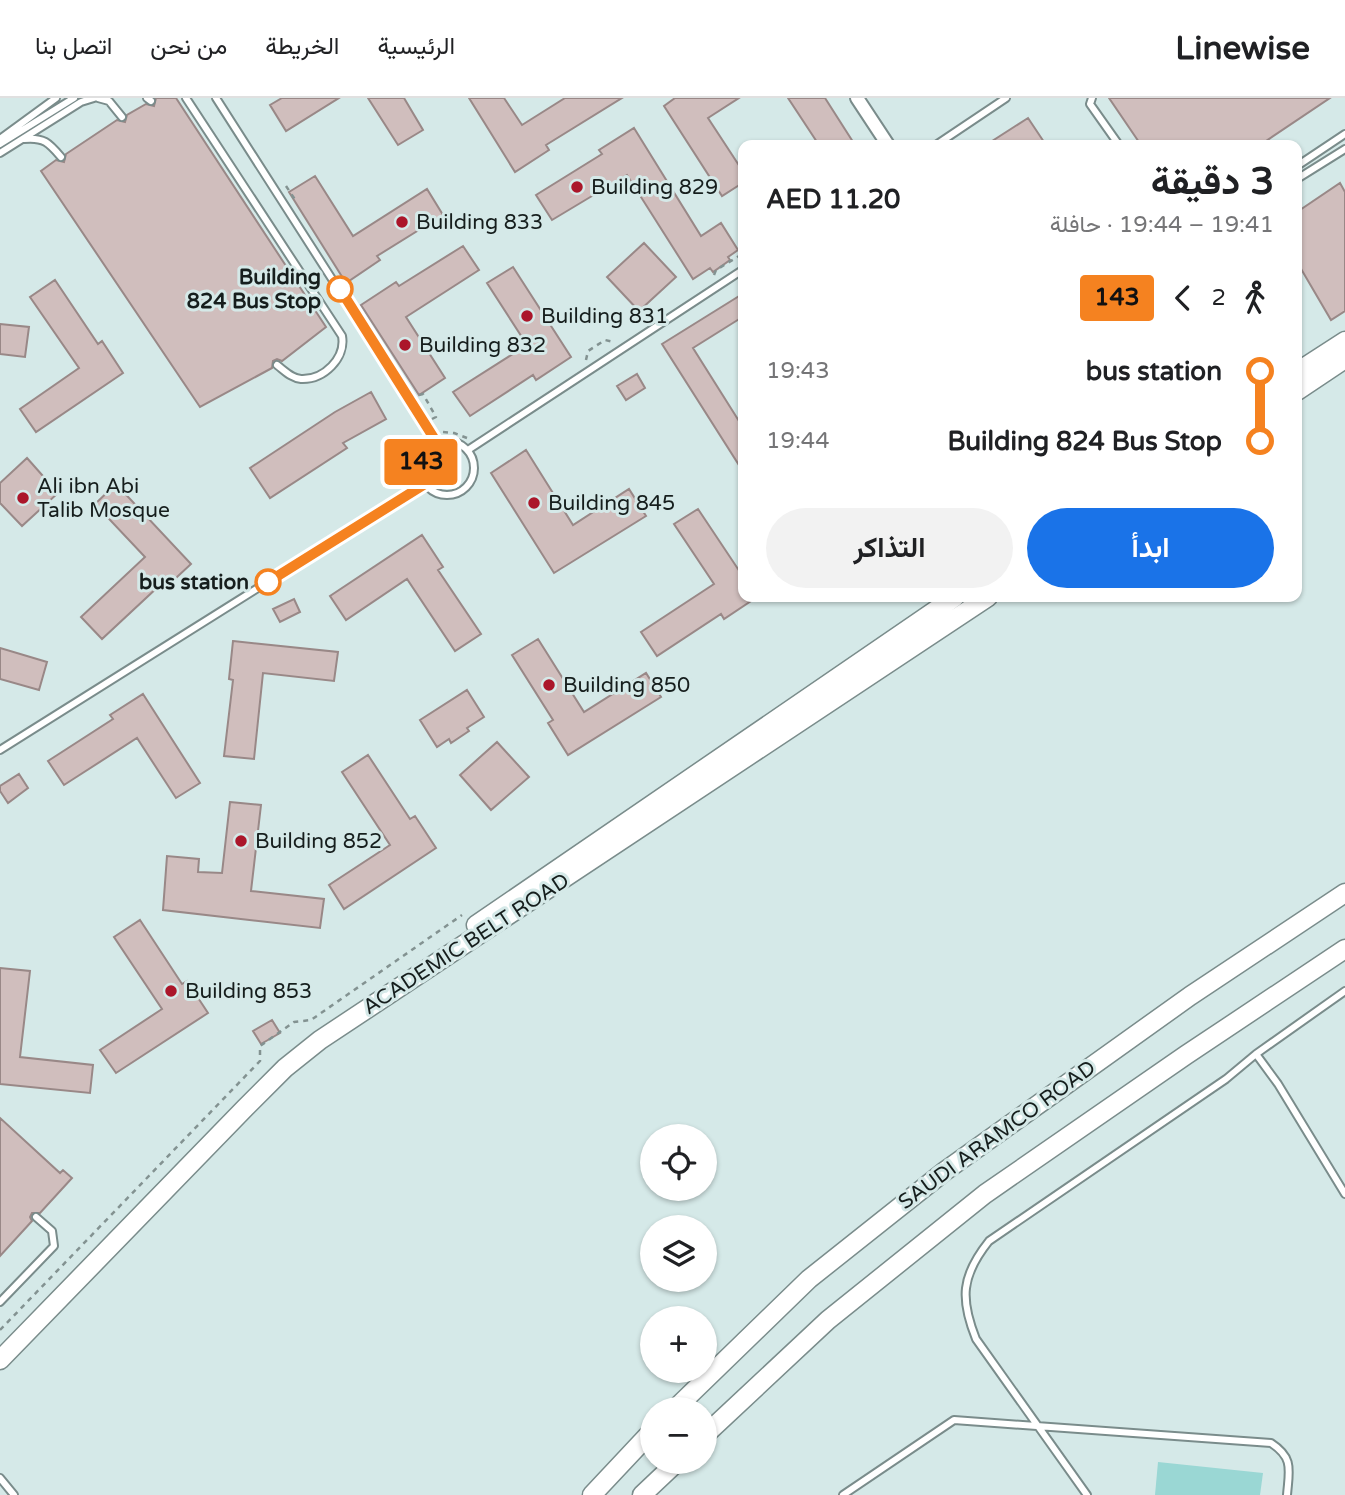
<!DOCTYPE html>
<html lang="ar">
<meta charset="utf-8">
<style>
body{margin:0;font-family:"Varela Round",Vazirmatn,sans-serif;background:#f2f2f2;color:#202124;direction:rtl;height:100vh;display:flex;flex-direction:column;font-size:26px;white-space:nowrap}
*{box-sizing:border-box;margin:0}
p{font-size:23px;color:#757577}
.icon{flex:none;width:38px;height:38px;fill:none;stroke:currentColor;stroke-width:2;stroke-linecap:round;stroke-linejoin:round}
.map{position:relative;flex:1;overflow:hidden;direction:ltr}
.sheet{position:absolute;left:738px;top:42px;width:564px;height:462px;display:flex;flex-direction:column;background:#fff;border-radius:14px;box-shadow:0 2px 5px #0004;direction:rtl}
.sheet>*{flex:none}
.badge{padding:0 14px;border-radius:5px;font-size:24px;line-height:46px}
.controls{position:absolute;left:640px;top:1026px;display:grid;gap:14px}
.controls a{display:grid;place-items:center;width:77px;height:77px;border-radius:50%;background:#fff;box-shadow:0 2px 5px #0004;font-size:35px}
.map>.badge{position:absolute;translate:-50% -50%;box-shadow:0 0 0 4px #fff}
.legs{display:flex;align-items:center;gap:10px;height:77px;padding:0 28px;font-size:23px}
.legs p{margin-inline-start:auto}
.overview{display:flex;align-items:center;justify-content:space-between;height:119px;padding:0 28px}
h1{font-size:38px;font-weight:700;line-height:52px}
.action{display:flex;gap:14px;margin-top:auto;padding:14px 28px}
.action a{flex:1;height:80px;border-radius:42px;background:#1a73e8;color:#fff;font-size:28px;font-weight:700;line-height:80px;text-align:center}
.action a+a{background:#f2f2f2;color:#202124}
ul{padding:0 28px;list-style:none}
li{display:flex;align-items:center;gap:24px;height:70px;font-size:26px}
li i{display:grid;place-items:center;width:10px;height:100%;margin:0 9px;background:currentColor}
li i::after{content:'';width:18px;height:18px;margin:-9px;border:5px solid;border-radius:50%;background:#fff}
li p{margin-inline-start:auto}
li:first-child i{background:linear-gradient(#0000 50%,currentColor 0)}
li:last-child i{background:linear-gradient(currentColor 50%,#0000 0)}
header{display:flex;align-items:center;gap:42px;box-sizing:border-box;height:98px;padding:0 35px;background:#fff;border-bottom:2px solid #e0e0e0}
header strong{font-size:33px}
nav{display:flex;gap:38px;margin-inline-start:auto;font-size:24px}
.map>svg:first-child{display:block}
</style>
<header>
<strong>Linewise</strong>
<nav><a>الرئيسية</a><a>الخريطة</a><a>من نحن</a><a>اتصل بنا</a></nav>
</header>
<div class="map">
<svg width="1345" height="1397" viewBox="0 0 1345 1397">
<rect width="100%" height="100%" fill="#d5e9e8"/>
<path fill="#9ad7d4" d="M1158 1364 1263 1375 1260 1397H1155Z"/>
<path fill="#d0bebd" stroke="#998887" stroke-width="2" d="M156 0H176L326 229 282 263 277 261 273 263 272 270 200 309 41 73 56 62 64 64 66 56 117 22 125 24 127 17 146 6 154 8Z
M282 0H339L286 33 270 7Z
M368 0H404L423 32 398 47Z
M469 0H504L522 27 565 0H622L546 47 549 52 515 74Z
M675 0H739L708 20 744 75V84L722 98 664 8Z
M788 0H825L855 47H819Z
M1109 0H1330L1260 47H1141Z
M1028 20 1046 47H986Z
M634 30 701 138 721 125 738 152 728 159 730 162 713 174 710 170 693 181 627 77 552 122 536 97 602 56 599 52Z
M315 78 353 138 427 91 443 117 377 158 380 162 346 185 289 94Z
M1340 85 1345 94V213L1331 222 1297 164V114Z
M644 145 676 179 639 213 607 179Z
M463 148 479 172 406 219 445 280 419 297 361 207 396 184 399 188Z
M513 169 571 259 536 282 533 277 470 318 453 294 527 247 487 185Z
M55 182 98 246 102 243 123 275 36 334 20 311 79 270 30 199Z
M744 195V218L693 250 744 331V375L662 246Z
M0 226 29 229 25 259 0 256Z
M637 276 645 290 626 302 617 288Z
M371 294 386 321 343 345 347 350 270 400 250 370 335 314Z
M526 352 573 427 629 391 646 418 554 475 491 375Z
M27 360 58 395 22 428 0 405V385Z
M116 386 191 466 163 492 159 488 102 541 81 519 145 459 95 406Z
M698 411 744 480V499H757L724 521 721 516 657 558 641 534 714 486 674 426Z
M422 437 443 469 438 472 481 536 455 553 407 481 346 522 330 498Z
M294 501 300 514 280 524 273 511Z
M538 541 584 614 646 575 661 599 568 657 548 625 553 622 512 557Z
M233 543 338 554 334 583 263 575 254 661 224 658 233 582 229 581Z
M0 550 47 564 39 592 0 581Z
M467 592 484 619 467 630 469 633 451 645 449 641 437 649 420 622Z
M143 596 200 685 176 700 137 640 64 687 48 663 113 621 110 617Z
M497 644 529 679 491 712 460 677Z
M368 657 410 721 415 718 436 750 344 811 329 787 390 747 342 674Z
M19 676 28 690 8 705 0 693V688Z
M230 704 261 707 251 793 324 801 320 830 163 812 167 758 199 761 198 774 222 775Z
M140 822 182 886 187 883 208 915 116 975 100 952 162 911 114 839Z
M0 870 30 873 20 959 93 967 90 995 0 986Z
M272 922 280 935 261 946 253 933Z
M0 1020 60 1075 63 1072 72 1080 40 1115H32L30 1119 32 1123 0 1158Z"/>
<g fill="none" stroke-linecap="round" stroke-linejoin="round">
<defs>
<path id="lane" d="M98 0 109 3 122 19
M147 0 151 3
M186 0 342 238C346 260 324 282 301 281 291 280 285 273 277 267
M216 0 437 345
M1092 0 1090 6 1119 47
M0 41 56 0
M24 41C44 39 49 45 61 59
M0 46 74 0
M936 47 1006 0
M0 55 81 4 94 0
M1297 68 1345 36
M1297 81 1345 51
M420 370a27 27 0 1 1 54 0a27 27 0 1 1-54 0Z
M468 352 744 171
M0 652 425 385
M1256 956 1345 893
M0 1204 54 1148 52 1133 36 1119
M0 1380 14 1397
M843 1397 954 1322 1271 1345C1294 1360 1289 1372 1287 1397
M1087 1397 976 1241C960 1201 961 1178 989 1143L1226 981 1256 956 1278 986 1345 1096"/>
<path id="street" d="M857 0 888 47"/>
<path id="secondary" d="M1297 274 1345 243
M1297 293 1345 261
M476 827 955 499
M0 1262 245 1010 285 970 320 942 988 499
M675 1311 809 1181 945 1073 1190 898 1345 795
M705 1337 828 1222 985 1096 1186 957 1345 851
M592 1397 653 1332
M642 1397 678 1363"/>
</defs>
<use href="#lane" stroke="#7a8c8b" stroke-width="10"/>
<use href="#street" stroke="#7a8c8b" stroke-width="16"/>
<use href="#secondary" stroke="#7a8c8b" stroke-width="21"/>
<path stroke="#839291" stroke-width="2.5" stroke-dasharray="5 5" stroke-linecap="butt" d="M286 88 296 103
M714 177 716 172 744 155
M586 262 588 253 605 242 614 244
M419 297 423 296 436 319 432 321
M443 334 454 335 467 340
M0 1232 260 963V948L294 924 311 922 462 817"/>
<use href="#lane" stroke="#fff" stroke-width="6"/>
<use href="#street" stroke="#fff" stroke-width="12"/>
<use href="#secondary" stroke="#fff" stroke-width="18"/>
</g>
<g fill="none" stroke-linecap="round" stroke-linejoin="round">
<defs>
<path id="line-1" d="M268 484 425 386C417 369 421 355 437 345L340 191"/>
</defs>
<use href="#line-1" stroke="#fff" stroke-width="16"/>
<use href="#line-1" stroke="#f58220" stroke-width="10"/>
</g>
<g fill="#ab162a" stroke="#d5e9e8" stroke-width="2.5">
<circle cx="577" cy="89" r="7"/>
<circle cx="402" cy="124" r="7"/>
<circle cx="527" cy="218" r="7"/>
<circle cx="405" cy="247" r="7"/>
<circle cx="23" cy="400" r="7"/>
<circle cx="534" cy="405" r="7"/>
<circle cx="549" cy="587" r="7"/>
<circle cx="241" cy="743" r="7"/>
<circle cx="171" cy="893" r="7"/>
</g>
<g fill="#fff" stroke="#f58220" stroke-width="3.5">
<circle cx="340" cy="191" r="12"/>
<circle cx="268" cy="484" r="12"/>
</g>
<g text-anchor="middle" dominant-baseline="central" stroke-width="6" stroke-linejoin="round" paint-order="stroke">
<g font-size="21" fill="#161e1d" stroke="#d5e9e8" text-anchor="start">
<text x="591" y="89">Building 829</text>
<text x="416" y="124">Building 833</text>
<text x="541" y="218">Building 831</text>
<text x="419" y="247">Building 832</text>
<text x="37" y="388">Ali ibn Abi<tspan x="37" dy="24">Talib Mosque</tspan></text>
<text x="548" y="405">Building 845</text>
<text x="563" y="587">Building 850</text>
<text x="255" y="743">Building 852</text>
<text x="185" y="893">Building 853</text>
</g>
<g font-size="21" font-weight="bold" fill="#161e1d" stroke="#d5e9e8" text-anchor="end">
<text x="321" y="179">Building<tspan x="321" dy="24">824 Bus Stop</tspan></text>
<text x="249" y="484">bus station</text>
</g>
<g font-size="21" fill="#161e1d" stroke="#d5e9e8">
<text transform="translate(466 846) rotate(-33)">ACADEMIC BELT ROAD</text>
<text transform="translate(997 1037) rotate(-36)">SAUDI ARAMCO ROAD</text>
</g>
</g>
</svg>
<div class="controls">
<a><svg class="icon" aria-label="locate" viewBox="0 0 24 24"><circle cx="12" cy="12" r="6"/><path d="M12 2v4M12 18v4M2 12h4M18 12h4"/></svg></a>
<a><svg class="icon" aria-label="layers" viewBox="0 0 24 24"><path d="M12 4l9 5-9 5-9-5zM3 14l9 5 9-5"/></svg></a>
<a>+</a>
<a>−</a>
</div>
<b class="badge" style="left:421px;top:364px;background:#f58220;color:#111">143</b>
<section class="sheet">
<div class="overview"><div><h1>3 دقيقة</h1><p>19:41 – 19:44 · حافلة</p></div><b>AED 11.20</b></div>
<div class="legs"><svg class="icon" aria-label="walk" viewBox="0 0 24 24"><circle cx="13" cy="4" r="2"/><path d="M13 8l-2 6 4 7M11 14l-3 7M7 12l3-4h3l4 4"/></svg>2<svg class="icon" aria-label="back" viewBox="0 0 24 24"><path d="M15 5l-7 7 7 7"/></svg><b class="badge" style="background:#f58220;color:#111">143</b></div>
<ul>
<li><i style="color:#f58220"></i><b>bus station</b><p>19:43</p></li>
<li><i style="color:#f58220"></i><b>Building 824 Bus Stop</b><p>19:44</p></li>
</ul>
<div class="action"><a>ابدأ</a><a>التذاكر</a></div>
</section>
</div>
